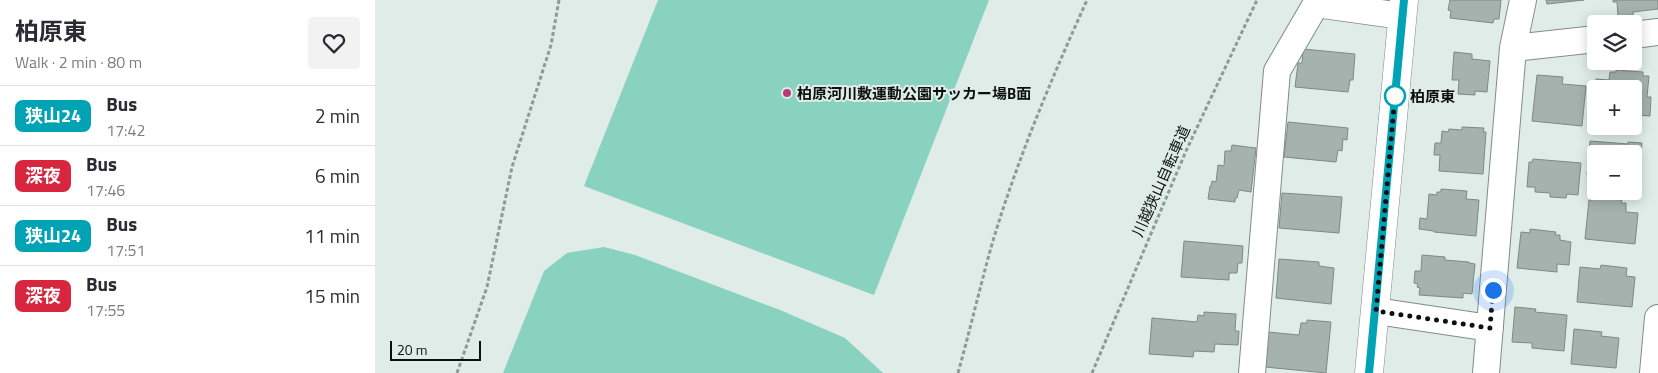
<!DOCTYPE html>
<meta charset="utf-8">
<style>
body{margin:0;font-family:"Titillium Web","Noto Sans JP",sans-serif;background:#f2f2f3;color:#2b2b33;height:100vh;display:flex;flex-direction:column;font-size:19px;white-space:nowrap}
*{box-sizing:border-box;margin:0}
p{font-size:16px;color:#7c7c81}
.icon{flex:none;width:28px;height:28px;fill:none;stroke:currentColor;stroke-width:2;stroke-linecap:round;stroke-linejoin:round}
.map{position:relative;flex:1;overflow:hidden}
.side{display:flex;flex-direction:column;background:#fff;width:375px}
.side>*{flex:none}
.badge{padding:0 10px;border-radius:8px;font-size:18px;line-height:32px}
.fabs{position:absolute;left:1212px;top:15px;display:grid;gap:10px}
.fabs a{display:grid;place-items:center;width:55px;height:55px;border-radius:5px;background:#fff;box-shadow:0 2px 12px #0003;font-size:25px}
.scale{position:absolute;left:15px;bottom:12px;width:91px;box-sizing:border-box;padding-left:5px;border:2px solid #0c1110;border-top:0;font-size:14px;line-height:18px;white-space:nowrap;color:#0c1110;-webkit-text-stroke:4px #dfece8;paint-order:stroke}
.you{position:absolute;width:25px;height:25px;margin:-12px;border:4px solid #fff;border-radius:50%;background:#1a73e8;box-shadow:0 0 0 8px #1a73e833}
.map>.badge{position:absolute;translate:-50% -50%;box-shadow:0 0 0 2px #fff}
.round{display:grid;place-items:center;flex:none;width:52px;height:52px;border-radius:5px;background:#f2f2f3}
.overview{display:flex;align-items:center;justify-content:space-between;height:85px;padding:0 15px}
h1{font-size:24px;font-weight:700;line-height:38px}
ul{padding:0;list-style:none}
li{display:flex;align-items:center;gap:15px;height:60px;padding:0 15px;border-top:1px solid #e1e1e2}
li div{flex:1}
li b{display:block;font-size:19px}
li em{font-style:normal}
li .badge{min-width:55px;font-weight:700;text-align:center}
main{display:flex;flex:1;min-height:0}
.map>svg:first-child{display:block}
</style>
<main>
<section class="side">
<div class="overview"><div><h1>柏原東</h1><p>Walk · 2 min · 80 m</p></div><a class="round"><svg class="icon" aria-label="heart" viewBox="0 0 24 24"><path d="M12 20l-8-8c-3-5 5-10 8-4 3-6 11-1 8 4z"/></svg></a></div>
<ul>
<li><span class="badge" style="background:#00a3b4;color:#fff">狭山24</span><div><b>Bus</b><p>17:42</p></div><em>2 min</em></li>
<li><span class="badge" style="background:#d7263d;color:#fff">深夜</span><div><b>Bus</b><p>17:46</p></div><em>6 min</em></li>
<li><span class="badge" style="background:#00a3b4;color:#fff">狭山24</span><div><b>Bus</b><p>17:51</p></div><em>11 min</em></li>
<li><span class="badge" style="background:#d7263d;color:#fff">深夜</span><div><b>Bus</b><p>17:55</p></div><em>15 min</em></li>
</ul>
</section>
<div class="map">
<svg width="1283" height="373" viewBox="0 0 1283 373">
<rect width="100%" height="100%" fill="#dfece8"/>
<path fill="#88d2bf" d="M283 0H614L499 295 209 186Z
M229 247 260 255 405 310 470 338 508 373H128L169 271 192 253Z"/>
<path fill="#a5b2ae" stroke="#7d8985" d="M1075 0H1126L1124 19H1119L1118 23 1075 18 1076 11 1073 10Z
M1171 0H1209L1172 4Z
M1238 0H1283V9L1258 12V15L1243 16 1242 2H1238Z
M928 49 980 54 978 80H975L973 92 920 87 923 63H927Z
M1079 52 1097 54V59L1115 61 1112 92 1100 91V95L1083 94 1084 80H1077Z
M1241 70 1268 72V76H1274L1272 97H1276L1275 116 1259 115V89H1221V110H1219L1221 79 1234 80 1235 72H1241Z
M1162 75 1188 77 1187 84 1211 86 1207 126 1157 121Z
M913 122 973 128 972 140 968 139 967 151 963 150 961 162 909 157Z
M1087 127 1109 128 1108 132H1111L1108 174 1064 171 1065 155H1059L1060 143H1066L1067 131 1073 132 1074 129 1087 130Z
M1215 141 1253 144V142L1267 143 1264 179H1259V154H1221V175H1212Z
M857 145 881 148 876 192 864 190 862 198H860V202L833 199 835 186H836L837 181 841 182 843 165 849 166 850 151H856Z
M1158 159 1206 163 1203 195 1192 194 1191 198 1175 197V193L1160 192V187H1152L1154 162H1157Z
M1066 189 1092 191 1091 199 1104 200 1101 236 1059 232V231L1044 229 1045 218 1052 219 1054 194 1062 195V192H1066Z
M907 193 967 197 964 233 904 228Z
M1218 197 1247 200 1246 203H1251V212L1263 213 1260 244 1210 239 1214 200H1218Z
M1155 229 1181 232 1180 235H1185V240L1196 242 1194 265 1182 264V272L1142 268 1146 232 1155 233Z
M809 241 868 246 867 263H863L862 273H854V280L806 277Z
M1047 255 1070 257V260L1094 262V263L1100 264 1097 294 1088 293V298L1044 295 1045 288 1042 287 1043 284 1039 283 1040 271H1046Z
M904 259 944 262V266L959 268 956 304 901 298Z
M1226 265 1252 268 1251 276 1260 277 1257 307 1202 302 1205 267 1225 269Z
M1140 307 1161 309 1160 312 1192 315 1189 351 1157 348V343L1137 342Z
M829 312 861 314 860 331H864L863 345 840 344 839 352 819 351 818 357 774 354 777 318 822 322 823 315 829 316Z
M932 320 956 322 951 373 890 367 893 332 924 335 926 323H932Z
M1199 329 1227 332 1226 336 1244 338 1241 368 1196 364Z"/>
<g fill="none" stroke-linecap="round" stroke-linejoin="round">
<defs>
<path id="street" d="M1259 35 1283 32
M1138 48 1221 39
M1001 311 1115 328
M877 373 902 71 941 4 1027 16
M1111 373 1138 48 1148 0
M1278 373 1283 318"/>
<path id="secondary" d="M994 373 1029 0"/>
</defs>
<use href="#street" stroke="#808c88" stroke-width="28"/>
<use href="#secondary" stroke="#808c88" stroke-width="29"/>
<path stroke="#8f9996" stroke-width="3" stroke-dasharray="4 2.5" stroke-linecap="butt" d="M82 373 112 287 137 167 176 45 184 0
M583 373C595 330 605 287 617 244 642 160 676 80 712 0
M717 373 811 151 882 0"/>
<use href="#street" stroke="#fff" stroke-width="26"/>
<use href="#secondary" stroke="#fff" stroke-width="28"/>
</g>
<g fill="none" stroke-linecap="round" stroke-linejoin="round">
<defs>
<path id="line" d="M994 373 1029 0"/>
</defs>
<use href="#line" stroke="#fff" stroke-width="11"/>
<use href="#line" stroke="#00a3b4" stroke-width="8"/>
<path stroke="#0c1110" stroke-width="5" stroke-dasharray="0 9" d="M1020 96V95L1001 311 1115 328 1118 290"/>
</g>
<circle fill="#be3776" stroke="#dfece8" stroke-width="2" cx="412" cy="93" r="5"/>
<circle fill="#fff" stroke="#00a3b4" stroke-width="2.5" cx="1020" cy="96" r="10"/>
<g text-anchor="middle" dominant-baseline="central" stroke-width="4" stroke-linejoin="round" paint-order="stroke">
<g font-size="15" font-weight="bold" fill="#0c1110" stroke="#dfece8" text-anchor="start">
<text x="422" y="93">柏原河川敷運動公園サッカー場B面</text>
</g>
<g font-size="15" font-weight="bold" fill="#0c1110" stroke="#dfece8" text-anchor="start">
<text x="1035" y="96">柏原東</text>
</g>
<g font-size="15" fill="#0c1110" stroke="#dfece8">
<text transform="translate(786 181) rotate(-66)">川越狭山自転車道</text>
</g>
</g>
</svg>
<div class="fabs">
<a><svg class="icon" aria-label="layers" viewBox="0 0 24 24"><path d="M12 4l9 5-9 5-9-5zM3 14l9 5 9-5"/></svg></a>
<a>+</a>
<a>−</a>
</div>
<div class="scale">20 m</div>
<div class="you" style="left:1118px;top:290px"></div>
</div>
</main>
